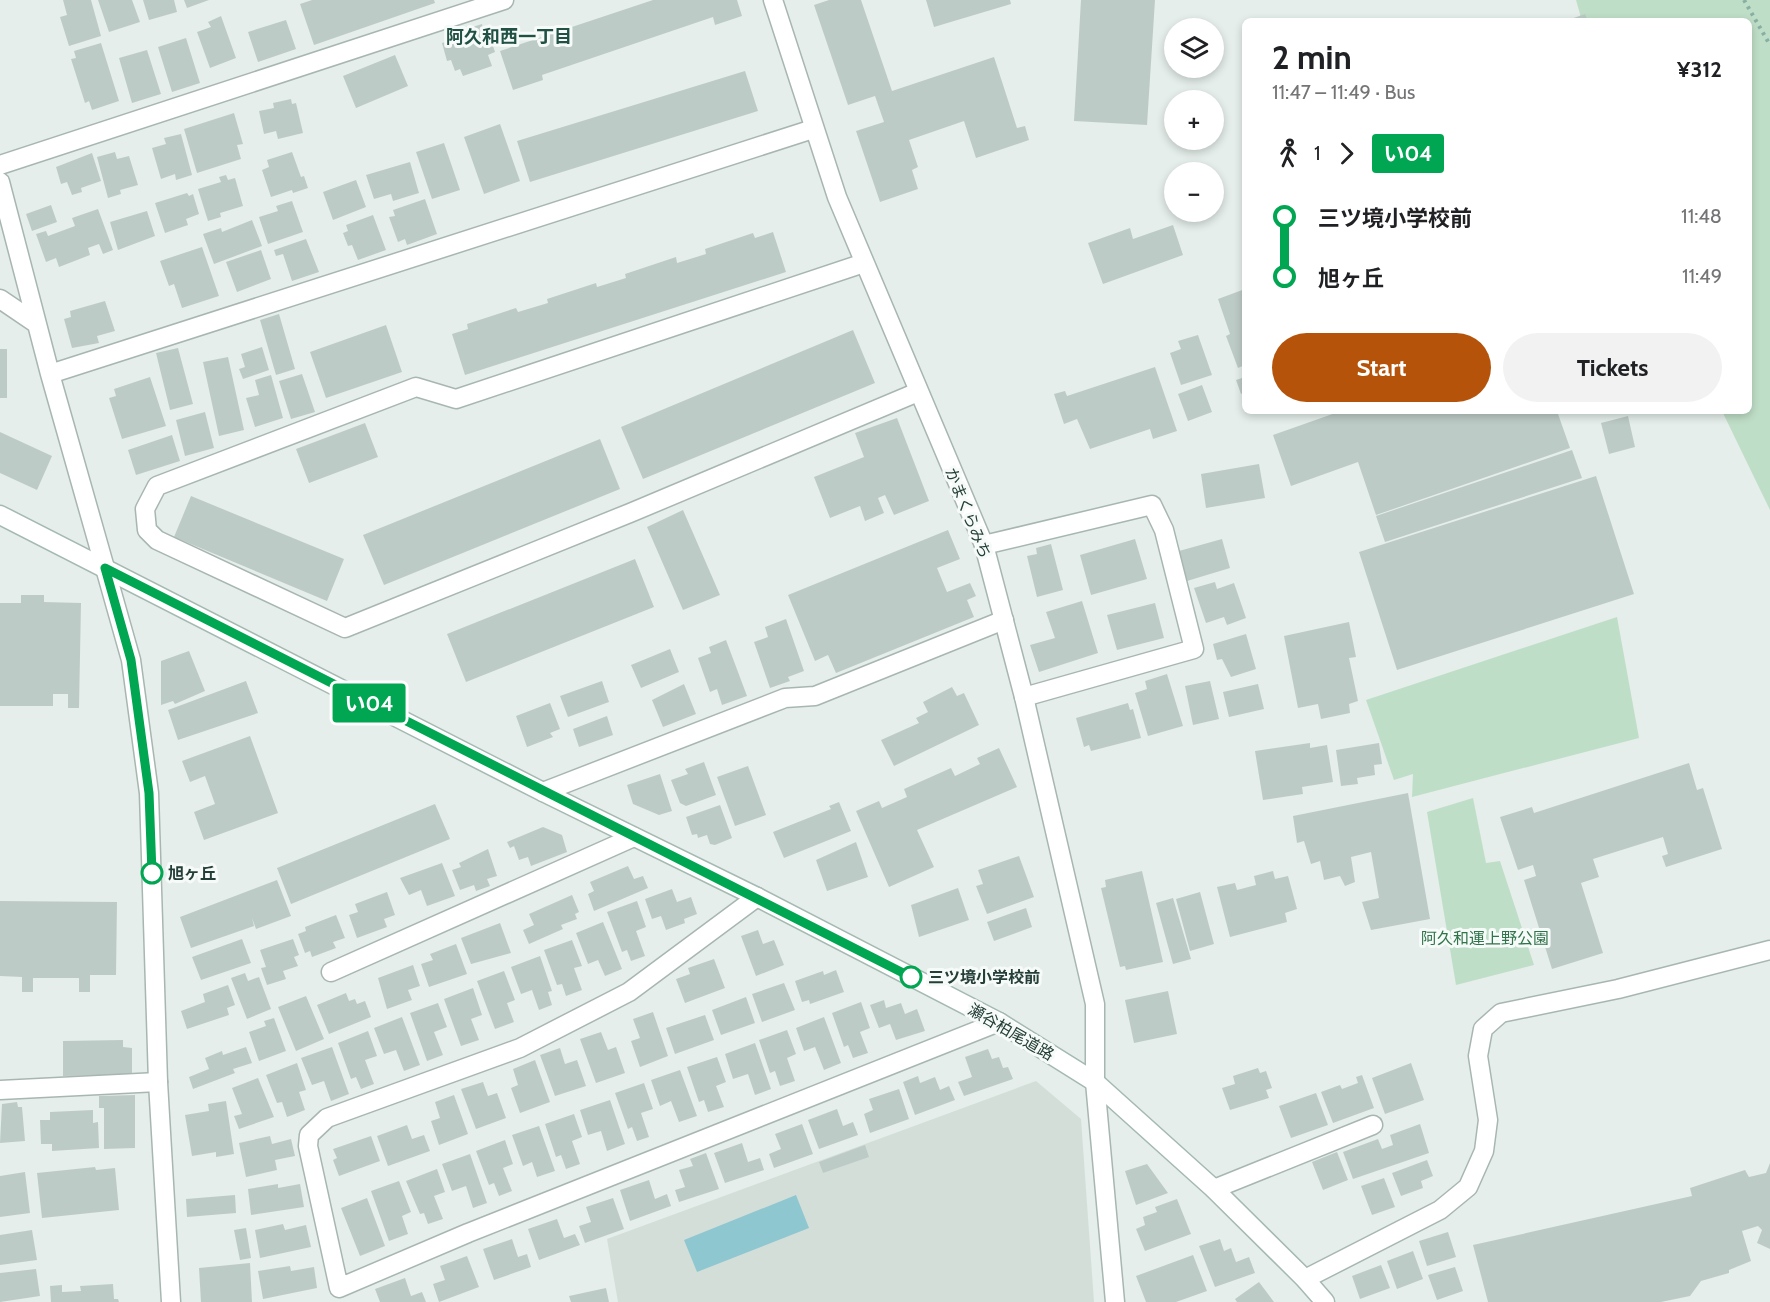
<!DOCTYPE html>
<meta charset="utf-8">
<style>
body{margin:0;font-family:Cabin,"Noto Sans JP",sans-serif;background:#f2f2f2;color:#202124;height:100vh;display:flex;flex-direction:column;font-size:22px;white-space:nowrap}
*{box-sizing:border-box;margin:0}
p{font-size:20px;color:#757577}
.icon{flex:none;width:33px;height:33px;fill:none;stroke:currentColor;stroke-width:2;stroke-linecap:round;stroke-linejoin:round}
.map{position:relative;flex:1;overflow:hidden}
.drawer{position:absolute;left:1242px;top:18px;width:510px;height:396px;display:flex;flex-direction:column;background:#fff;border-radius:9px;box-shadow:0 3px 9px #0003}
.drawer>*{flex:none}
.badge{padding:0 12px;border-radius:4px;font-size:21px;line-height:39px}
.tools{position:absolute;left:1164px;top:18px;display:grid;gap:12px}
.tools a{display:grid;place-items:center;width:60px;height:60px;border-radius:50%;background:#fff;box-shadow:0 3px 9px #0003;font-size:30px}
.map>.badge{position:absolute;translate:-50% -50%;box-shadow:0 0 0 3px #fff}
.legs{display:flex;align-items:center;gap:9px;height:66px;padding:0 30px;font-size:20px}
.legs p{margin-inline-start:auto}
.head{display:flex;align-items:center;justify-content:space-between;height:102px;padding:0 30px}
h1{font-size:33px;font-weight:700;line-height:45px}
.action{display:flex;gap:12px;margin-top:auto;padding:12px 30px}
.action a{flex:1;height:69px;border-radius:36px;background:#b45309;color:#fff;font-size:24px;font-weight:700;line-height:69px;text-align:center}
.action a+a{background:#f2f2f2;color:#202124}
ul{padding:0 30px;list-style:none}
li{display:flex;align-items:center;gap:21px;height:60px;font-size:22px}
li i{display:grid;place-items:center;width:9px;height:100%;margin:0 8px;background:currentColor}
li i::after{content:'';width:15px;height:15px;margin:-8px;border:4px solid;border-radius:50%;background:#fff}
li p{margin-inline-start:auto}
li:first-child i{background:linear-gradient(#0000 50%,currentColor 0)}
li:last-child i{background:linear-gradient(currentColor 50%,#0000 0)}
.map>svg:first-child{display:block}
</style>
<div class="map">
<svg width="1770" height="1302" viewBox="0 0 1770 1302">
<rect width="100%" height="100%" fill="#e5eeea"/>
<path fill="#d3ded9" d="M1036 1081 1081 1119 1094 1302H618L607 1239Z"/>
<path fill="#bfdec7" d="M1576 0H1770V510L1722 411H1749V21H1582Z
M1617 617 1639 738 1412 797 1413 774 1394 780 1366 700Z
M1473 798 1486 863 1500 861 1534 965 1456 985 1427 812Z"/>
<path fill="#8fc7d0" d="M796 1195 809 1228 697 1272 684 1240Z"/>
<path fill="#bdcbc6" d="M63 0H91L101 36 69 46 60 17 67 15Z
M98 0H132L140 22 109 32Z
M143 0H174L177 12 149 20Z
M184 0H209L187 8Z
M312 0H434L435 3 314 45 300 4Z
M653 0H737L742 16 715 25 713 17 542 75 543 80 513 90 500 51Z
M829 0H861L892 91 994 57 1017 128 1025 126 1029 140 976 158 964 121 909 140 918 167 912 170 918 189 880 202 856 131 884 122 875 96 848 105 814 5Z
M926 0H1010L1011 4 934 27Z
M1081 0H1155L1147 125 1074 121Z
M1585 14 1588 21H1565Z
M221 16 236 58 210 68 197 32 211 27 208 22Z
M286 20 296 49 258 62 248 32Z
M482 24 483 29 487 28 495 52 488 55 492 66 463 76 460 69 455 71 451 60 447 61 442 43 458 38 457 32Z
M186 38 200 83 172 92 158 47Z
M101 43 119 101 92 110 89 101 85 103 71 59 76 58 74 51Z
M147 50 161 94 132 103 119 58Z
M395 55 408 86 356 108 343 76Z
M745 71 758 111 530 182 517 141Z
M291 99 292 104 296 103 303 133 278 139 276 131 264 134 259 111 274 108 273 103Z
M234 113 243 144 237 145 241 159 197 173 184 129Z
M500 124 520 181 484 194 464 137Z
M181 134 192 175 176 180 175 174 161 179 152 148 166 144 164 138Z
M444 143 460 190 432 199 416 152Z
M115 152 117 159 129 156 138 185 120 190 121 194 108 198 97 157Z
M292 152 301 177 304 176 308 188 293 193 292 190 271 197 262 170 269 167 267 160Z
M92 153 101 181 81 188 82 192 72 195 67 182 61 184 56 167Z
M410 162 419 193 393 201 391 194 374 199 366 175Z
M226 175 228 180 235 178 243 206 220 213 221 217 208 221 198 189 221 182 219 177Z
M356 180 366 207 333 220 323 192Z
M187 193 189 196 193 194 199 214 186 219 188 225 165 233 155 203Z
M425 199 437 234 407 245 405 239 398 242 389 217 395 216 393 210Z
M292 201 303 232 268 244 259 217 278 211 276 206Z
M51 205 57 222 32 231 26 214Z
M98 209 113 250 103 254 99 244 88 248 90 255 59 267 56 258 46 262 36 234 46 231 48 236 75 226 72 218Z
M147 211 155 236 118 250 110 222Z
M373 215 386 250 358 260 352 245 348 246 343 233 348 231 346 225Z
M252 220 262 246 214 264 203 234 221 228 222 232Z
M1173 225 1183 255 1103 284 1088 243 1130 228 1133 239Z
M773 232 786 272 465 375 452 334 468 329 467 324 516 308 518 312 548 303 547 299 596 283 597 287 626 278 625 274 676 257 677 263 706 254 705 249 753 233 755 238Z
M306 239 319 272 292 281 283 254 276 256 274 250Z
M202 247 219 296 182 308 174 284 169 286 160 261Z
M261 250 271 279 237 292 226 262Z
M1245 289V365L1238 368 1226 336 1230 334 1218 299Z
M105 301 115 331 97 336 99 343 72 348 64 319 71 317 70 311Z
M279 314 295 369 276 375 260 320Z
M386 325 402 372 326 398 310 352Z
M853 330 875 383 643 479 621 427Z
M1198 335 1212 375 1181 385 1170 353 1181 349 1178 341Z
M262 347 269 370 243 379 239 369 245 367 241 354Z
M178 348 193 404 170 410 156 353Z
M0 349H7V398H0Z
M228 357 244 430 219 436 203 362Z
M1155 367 1177 431 1153 439 1150 429 1090 449 1077 419 1064 424 1054 394 1065 391 1067 396Z
M302 374 315 412 291 419 279 381Z
M271 375 283 418 255 427 246 398 259 395 255 380Z
M150 377 166 426 122 439 109 398 116 396 114 389Z
M1245 377V392L1241 394 1236 380Z
M1202 385 1212 412 1188 421 1178 394Z
M1341 411H1557L1570 448 1376 515 1358 462 1291 486 1273 435Z
M205 412 214 448 185 456 176 420Z
M1628 416 1635 447 1609 454 1601 423Z
M897 418 929 501 894 515 885 495 878 498 884 513 865 521 860 506 830 518 814 477 864 457 855 433Z
M365 423 378 457 309 483 296 449Z
M0 432 52 456 37 490 0 473Z
M172 435 180 461 136 475 128 450Z
M600 439 620 489 384 585 363 535Z
M1572 450 1582 478 1385 542 1376 516Z
M1259 464 1265 498 1206 508 1201 474Z
M1596 476 1634 594 1397 670 1359 552Z
M191 496 344 559 327 601 174 537Z
M683 510 720 595 683 610 647 527Z
M948 530 960 559 937 568 947 592 970 583 976 596 967 600 974 617 836 673 828 655 815 661 788 595Z
M1135 539 1147 579 1091 595 1080 555Z
M1222 539 1230 568 1187 581 1179 551Z
M1051 544 1063 590 1037 597 1027 556 1037 554 1036 548Z
M635 559 654 607 466 682 447 634Z
M1215 582 1217 589 1234 583 1246 618 1227 625 1224 617 1206 623 1194 588Z
M21 595H44V602L81 603 79 708H68V694H53V706H0V603H21Z
M1082 601 1098 653 1039 672 1030 645 1055 638 1046 612Z
M1155 603 1164 638 1117 650 1107 615Z
M786 619 804 671 788 677 790 681 770 688 754 642 768 637 765 627Z
M1349 622 1356 657 1349 658 1358 701 1349 704 1350 713 1321 719 1318 704 1298 708 1284 636Z
M1246 634 1256 669 1231 677 1222 659 1217 660 1213 644Z
M726 640 747 696 722 705 717 689 710 692 698 658 711 653 709 647Z
M670 649 679 672 641 688 631 665Z
M189 651 205 691 175 704 173 701 161 705V661Z
M1167 674 1183 726 1148 736 1135 693 1147 689 1145 681Z
M246 681 258 713 178 740 168 710Z
M602 681 609 702 568 717 560 696Z
M1210 681 1219 719 1193 725 1185 686Z
M684 684 696 714 663 727 652 700Z
M1258 684 1264 709 1229 717 1223 692Z
M952 687 957 696 964 693 979 725 894 766 881 740 919 723 916 718 928 712 923 702Z
M550 703 560 729 550 733 553 737 527 747 516 716Z
M1128 703 1130 710 1133 709 1141 738 1091 751 1089 745 1084 747 1076 718Z
M607 716 613 735 579 747 573 729Z
M250 736 278 813 204 840 194 812 215 804 205 776 190 782 182 761Z
M1310 743V748L1327 745 1333 782 1302 787 1303 794 1263 800 1255 751Z
M1379 743 1382 764 1374 765 1375 775 1357 778 1358 784 1341 786 1336 750Z
M999 748 1017 787 917 830 934 867 889 887 856 811 879 801 882 808 907 797 904 789 951 768 955 776 980 764 977 758Z
M704 762 716 795 686 806 680 803 671 780 688 774 685 769Z
M1689 763 1697 790 1703 788 1722 849 1666 867 1662 856 1668 854 1663 837 1593 859 1599 877 1581 883 1603 953 1552 969 1524 880 1536 876 1533 865 1518 870 1500 817 1532 807 1534 813Z
M748 766 766 815 735 826 717 777Z
M660 774 672 811 659 815 633 804 627 785Z
M1408 793 1430 919 1371 930 1362 902 1379 898 1371 852 1351 857 1355 882 1345 886 1340 876 1324 880 1320 861 1311 864 1304 841 1297 843 1293 816Z
M839 802 851 831 784 858 773 832 831 809 829 806Z
M435 804 450 839 291 904 277 868Z
M720 805 732 838 715 845 710 844 707 835 698 838 697 834 692 835 686 817Z
M543 827 562 835 567 852 531 866 528 857 519 860 514 846 510 848 507 842Z
M856 842 868 877 827 891 816 860Z
M488 849 497 876 487 879 490 886 476 891 474 885 460 890 452 870 461 867 459 863Z
M1019 856 1034 897 987 914 976 886 983 884 978 870Z
M442 863 455 896 427 906 421 890 409 895 400 878Z
M628 866 634 879 643 876 648 888 594 911 588 894 594 891 590 882Z
M1142 871 1163 962 1126 970 1125 966 1120 967 1101 888 1106 887 1105 880Z
M1273 871 1275 879 1288 876 1297 909 1285 913 1287 922 1230 937 1217 887 1235 883 1237 890 1256 885 1254 876Z
M277 880 291 916 256 929 252 918 254 926 191 948 180 917Z
M958 888 969 920 919 937 911 905Z
M672 889 677 902 691 897 697 914 684 919 685 923 666 930 661 916 652 919 645 899Z
M387 892 395 915 384 919 387 927 357 938 349 915 358 912 355 904Z
M1200 892 1214 944 1190 951 1176 899Z
M572 895 579 912 575 914 577 919 561 925 563 929 529 944 523 930 534 925 529 914Z
M1173 898 1191 959 1173 964 1156 903Z
M0 901 117 902 116 975H90V992H79V978H33V992H22V977L0 976Z
M637 901 646 927 636 931 645 956 631 961 627 950 622 952 607 912Z
M1026 908 1032 927 994 941 987 922Z
M336 915 345 938 333 942 336 948 312 957 310 951 305 953 298 934 306 931 305 927Z
M603 922 622 969 605 976 598 960 588 964 576 933Z
M500 923 511 953 471 964 461 938Z
M758 930 763 944 774 940 784 965 756 976 741 936Z
M242 939 251 963 201 980 192 957Z
M293 939 299 955 294 957 298 966 283 971 286 979 267 985 261 968 266 967 260 950Z
M572 940 582 966 574 968 582 990 566 996 562 984 557 985 544 950Z
M456 944 467 974 429 987 421 964 433 960 430 954Z
M540 956 552 991 548 992 552 1005 539 1010 532 990 521 994 511 967Z
M714 959 725 988 685 1003 676 979 690 974 688 968Z
M413 965 420 986 408 990 412 1000 387 1009 378 978Z
M836 970 844 992 810 1004 809 1000 802 1002 795 981 823 971 824 975Z
M504 971 515 1000 507 1003 514 1022 495 1029 477 981Z
M245 973 248 981 259 977 271 1009 247 1019 231 978Z
M784 983 795 1010 762 1022 752 994Z
M228 985 235 1005 227 1008 229 1015 187 1029 181 1011 205 1002 203 994Z
M473 988 482 1015 471 1019 479 1040 461 1046 444 999Z
M1168 991 1177 1034 1134 1043 1125 1000Z
M346 993 349 1001 355 999 357 1004 365 1001 371 1017 329 1034 317 1005Z
M306 996 324 1039 296 1051 278 1007Z
M746 997 755 1023 721 1035 712 1010Z
M884 1000 886 1008 901 1003 905 1014 917 1009 925 1031 896 1040 890 1024 879 1028 870 1005Z
M861 1002 870 1028 860 1032 868 1053 853 1058 848 1045 844 1047 832 1013Z
M438 1003 447 1027 434 1032 443 1055 427 1061 410 1013Z
M653 1012 668 1056 640 1067 631 1041 640 1038 633 1019Z
M705 1015 714 1040 675 1054 666 1028Z
M402 1017 420 1065 404 1071 396 1050 384 1054 374 1028Z
M824 1017 841 1063 824 1070 815 1047 804 1051 796 1028Z
M274 1018 286 1051 259 1061 249 1032 266 1026 264 1021Z
M787 1030 796 1054 787 1058 795 1081 780 1086 775 1071 770 1073 759 1040Z
M368 1031 377 1056 365 1060 374 1084 361 1089 356 1077 351 1079 338 1043Z
M601 1032 608 1050 616 1047 625 1073 596 1083 580 1039Z
M123 1040V1047L132 1048V1075L63 1076V1041Z
M755 1043 771 1089 755 1095 748 1074 733 1079 725 1054Z
M246 1047 252 1063 233 1069 235 1073 193 1089 189 1077 209 1069 205 1058 222 1051 223 1055Z
M332 1047 349 1094 331 1101 324 1081 312 1085 301 1058Z
M560 1048 565 1064 577 1060 586 1086 555 1096 540 1055Z
M988 1049 992 1059 999 1057 1003 1068 1008 1067 1013 1079 964 1096 958 1082 972 1077 965 1057Z
M717 1057 726 1082 716 1086 724 1107 708 1112 704 1100 699 1102 687 1067Z
M535 1060 550 1102 520 1113 511 1088 518 1085 513 1069Z
M297 1063 306 1090 299 1092 305 1110 287 1117 282 1102 277 1103 266 1075Z
M1411 1063 1424 1100 1385 1114 1372 1078Z
M1258 1068 1260 1073 1266 1071 1272 1088 1266 1090 1269 1098 1230 1110 1222 1088 1235 1084 1233 1076Z
M680 1070 697 1116 679 1122 671 1101 660 1106 651 1080Z
M1362 1075 1374 1108 1333 1123 1321 1092 1340 1085 1342 1089 1358 1083 1356 1077Z
M918 1076 920 1083 935 1077 940 1090 949 1086 955 1100 915 1115 903 1082Z
M258 1078 274 1117 239 1129 234 1116 242 1114 232 1088Z
M483 1082 488 1096 497 1093 506 1118 476 1129 461 1089Z
M644 1083 653 1109 641 1113 649 1137 637 1141 632 1127 628 1129 615 1093Z
M899 1089 909 1119 870 1133 864 1114 873 1110 869 1099Z
M1316 1093 1328 1125 1291 1138 1279 1106Z
M135 1095V1148L104 1149V1108H99V1096Z
M454 1095 468 1134 439 1145 431 1121 440 1118 435 1102Z
M610 1100 625 1144 607 1151 601 1131 588 1135 580 1110Z
M226 1101 234 1154 216 1157V1152L192 1156 185 1115 209 1111 208 1104Z
M17 1102 18 1107H22L25 1141 0 1143 2 1104Z
M837 1109 843 1126 853 1122 858 1135 819 1149 808 1120Z
M93 1110V1123L98 1122 99 1148 52 1151V1144H41L40 1120H50V1112Z
M574 1114 582 1137 572 1141 580 1164 566 1169 561 1155 556 1157 545 1124Z
M802 1124 813 1154 774 1168 769 1154 781 1149 775 1134Z
M1420 1124 1429 1153 1353 1179 1343 1152 1378 1139 1382 1149 1393 1145 1390 1135Z
M407 1125 412 1139 424 1135 430 1151 388 1166 377 1136Z
M539 1126 555 1171 537 1177 532 1162 523 1166 512 1135Z
M270 1136 272 1144 291 1139 295 1156 275 1160 277 1170 246 1177 239 1143Z
M371 1136 380 1161 339 1176 333 1160 337 1158 333 1149Z
M505 1140 513 1164 503 1168 512 1191 499 1196 494 1183 489 1185 476 1151Z
M742 1143 748 1162 760 1158 764 1170 725 1183 714 1153Z
M865 1145 869 1157 823 1173 819 1162Z
M1337 1152 1348 1180 1323 1190 1312 1162Z
M706 1153 719 1189 679 1202 675 1190 685 1187 679 1170 693 1166 690 1159Z
M470 1154 487 1203 473 1208 466 1186 452 1191 442 1164Z
M1427 1160 1433 1176 1421 1181 1423 1188 1401 1196 1392 1173Z
M1770 1163V1249L1757 1243 1762 1230 1758 1226 1742 1231 1751 1261 1729 1270V1273L1701 1281 1690 1296 1661 1302H1488L1473 1245 1692 1196 1690 1188 1745 1170 1749 1177 1766 1173Z
M1147 1164 1168 1193 1136 1205 1125 1171Z
M95 1167 96 1170 115 1168 119 1210 42 1218 37 1173Z
M437 1169 445 1192 434 1196 443 1219 428 1224 424 1213 420 1214 406 1181Z
M25 1172 30 1213 0 1217V1176Z
M1384 1178 1395 1207 1372 1215 1361 1186Z
M649 1180 655 1199 667 1194 671 1206 630 1221 620 1190Z
M399 1181 411 1212 402 1216 408 1234 389 1241 371 1191Z
M278 1184V1188L300 1184 304 1207 251 1215 248 1189Z
M235 1195 236 1213 187 1217 186 1199Z
M367 1198 385 1246 360 1256 341 1208Z
M613 1198 624 1229 585 1243 579 1226 591 1222 586 1207Z
M1177 1199 1191 1234 1145 1251 1136 1229 1145 1225 1143 1217 1157 1212 1155 1207Z
M557 1219 564 1238 575 1234 580 1245 539 1260 528 1229Z
M283 1224 285 1230 306 1225 311 1247 260 1258 255 1230Z
M246 1228 251 1258 240 1260 234 1230Z
M32 1230 37 1260 0 1265V1235Z
M1448 1232 1456 1257 1427 1266 1419 1241Z
M512 1239 518 1257 527 1254 531 1267 494 1280 483 1249Z
M1220 1239 1224 1251 1231 1248 1236 1262 1249 1257 1255 1273 1215 1287 1199 1246Z
M1413 1251 1423 1279 1397 1289 1387 1261Z
M1193 1255 1207 1291 1176 1302H1146L1136 1276Z
M467 1256 479 1287 439 1302 433 1284 445 1280 440 1266Z
M250 1263 252 1302H201L199 1268Z
M1381 1265 1390 1288 1360 1299 1352 1276Z
M290 1266 291 1271 314 1267 317 1288 263 1299 258 1271Z
M1455 1267 1463 1291 1437 1300 1428 1275Z
M36 1269 40 1296 0 1302V1273Z
M405 1278 411 1296 422 1292 426 1302H380L375 1289Z
M1259 1282 1274 1302H1237L1235 1299Z
M113 1284 114 1299H118L119 1302H51L50 1286 62 1285V1292L81 1291 80 1286Z
M606 1288 609 1302H571L569 1296Z"/>
<g fill="none" stroke-linecap="round" stroke-linejoin="round">
<defs>
<path id="service" d="M864 263 456 399 416 387 157 486 145 509 147 530 157 540 345 628 630 513 918 392
M984 545 1152 505 1164 530 1194 649 1024 697"/>
<path id="minor" d="M0 165 504 0
M0 182 50 374 105 568
M0 299 37 324
M50 374 813 129
M543 792 785 698 815 696 1004 620
M757 897 629 992 520 1048 327 1118 309 1135 308 1146 339 1288 468 1233 999 1022
M331 972 634 837
M1095 1082 1115 1302
M0 1090 158 1082
M1214 1189 1373 1125
M1305 1279 1440 1210 1468 1187 1484 1151 1488 1120 1478 1056 1483 1029 1501 1013 1618 989 1770 950"/>
<path id="tertiary" d="M773 0 837 197 984 545 1024 697 1095 1004V1082
M105 568 131 660 149 793 158 1082 171 1302"/>
<path id="secondary" d="M0 515 543 792 757 897 999 1022 1095 1082 1214 1189 1305 1279 1325 1302"/>
</defs>
<use href="#service" stroke="#a8b6b1" stroke-width="21"/>
<use href="#minor" stroke="#a8b6b1" stroke-width="21"/>
<use href="#tertiary" stroke="#a8b6b1" stroke-width="21"/>
<use href="#secondary" stroke="#a4b9b1" stroke-width="21"/>
<path stroke="#87b0a3" stroke-width="4" stroke-dasharray="3 4.5" stroke-linecap="butt" d="M1744 0 1770 45"/>
<use href="#service" stroke="#fff" stroke-width="18"/>
<use href="#minor" stroke="#fff" stroke-width="18"/>
<use href="#tertiary" stroke="#fff" stroke-width="18"/>
<use href="#secondary" stroke="#fff" stroke-width="18"/>
</g>
<g fill="none" stroke-linecap="round" stroke-linejoin="round">
<defs>
<path id="line-1" d="M152 873 149 793 131 660 105 568 911 977"/>
</defs>
<use href="#line-1" stroke="#fff" stroke-width="14"/>
<use href="#line-1" stroke="#00a651" stroke-width="9"/>
</g>
<g fill="#fff" stroke="#00a651" stroke-width="3">
<circle cx="152" cy="873" r="10"/>
<circle cx="911" cy="977" r="10"/>
</g>
<g text-anchor="middle" dominant-baseline="central" stroke-width="6" stroke-linejoin="round" paint-order="stroke">
<g font-size="16" fill="#253f38" stroke="#f6faf8">
<text transform="translate(968 513) rotate(68)">かまくらみち</text>
<text transform="translate(1011 1032) rotate(30)">瀬谷柏尾道路</text>
</g>
<g font-size="16" font-weight="bold" fill="#253f38" stroke="#f6faf8" text-anchor="start">
<text x="168" y="873">旭ヶ丘</text>
<text x="928" y="977">三ツ境小学校前</text>
</g>
<g font-size="16" fill="#30754a" stroke="#f6faf8">
<text x="1485" y="938">阿久和運上野公園</text>
</g>
<g font-size="18" font-weight="bold" fill="#215145" stroke="#f6faf8">
<text x="509" y="37">阿久和西一丁目</text>
</g>
</g>
</svg>
<div class="tools">
<a><svg class="icon" aria-label="layers" viewBox="0 0 24 24"><path d="M12 4l9 5-9 5-9-5zM3 14l9 5 9-5"/></svg></a>
<a>+</a>
<a>−</a>
</div>
<b class="badge" style="left:369px;top:703px;background:#00a651;color:#fff">い04</b>
<section class="drawer">
<div class="head"><div><h1>2 min</h1><p>11:47 – 11:49 · Bus</p></div><b>¥312</b></div>
<div class="legs"><svg class="icon" aria-label="walk" viewBox="0 0 24 24"><circle cx="13" cy="4" r="2"/><path d="M13 8l-2 6 4 7M11 14l-3 7M7 12l3-4h3l4 4"/></svg>1<svg class="icon" aria-label="forward" viewBox="0 0 24 24"><path d="M9 5l7 7-7 7"/></svg><b class="badge" style="background:#00a651;color:#fff">い04</b></div>
<ul>
<li><i style="color:#00a651"></i><b>三ツ境小学校前</b><p>11:48</p></li>
<li><i style="color:#00a651"></i><b>旭ヶ丘</b><p>11:49</p></li>
</ul>
<div class="action"><a>Start</a><a>Tickets</a></div>
</section>
</div>
